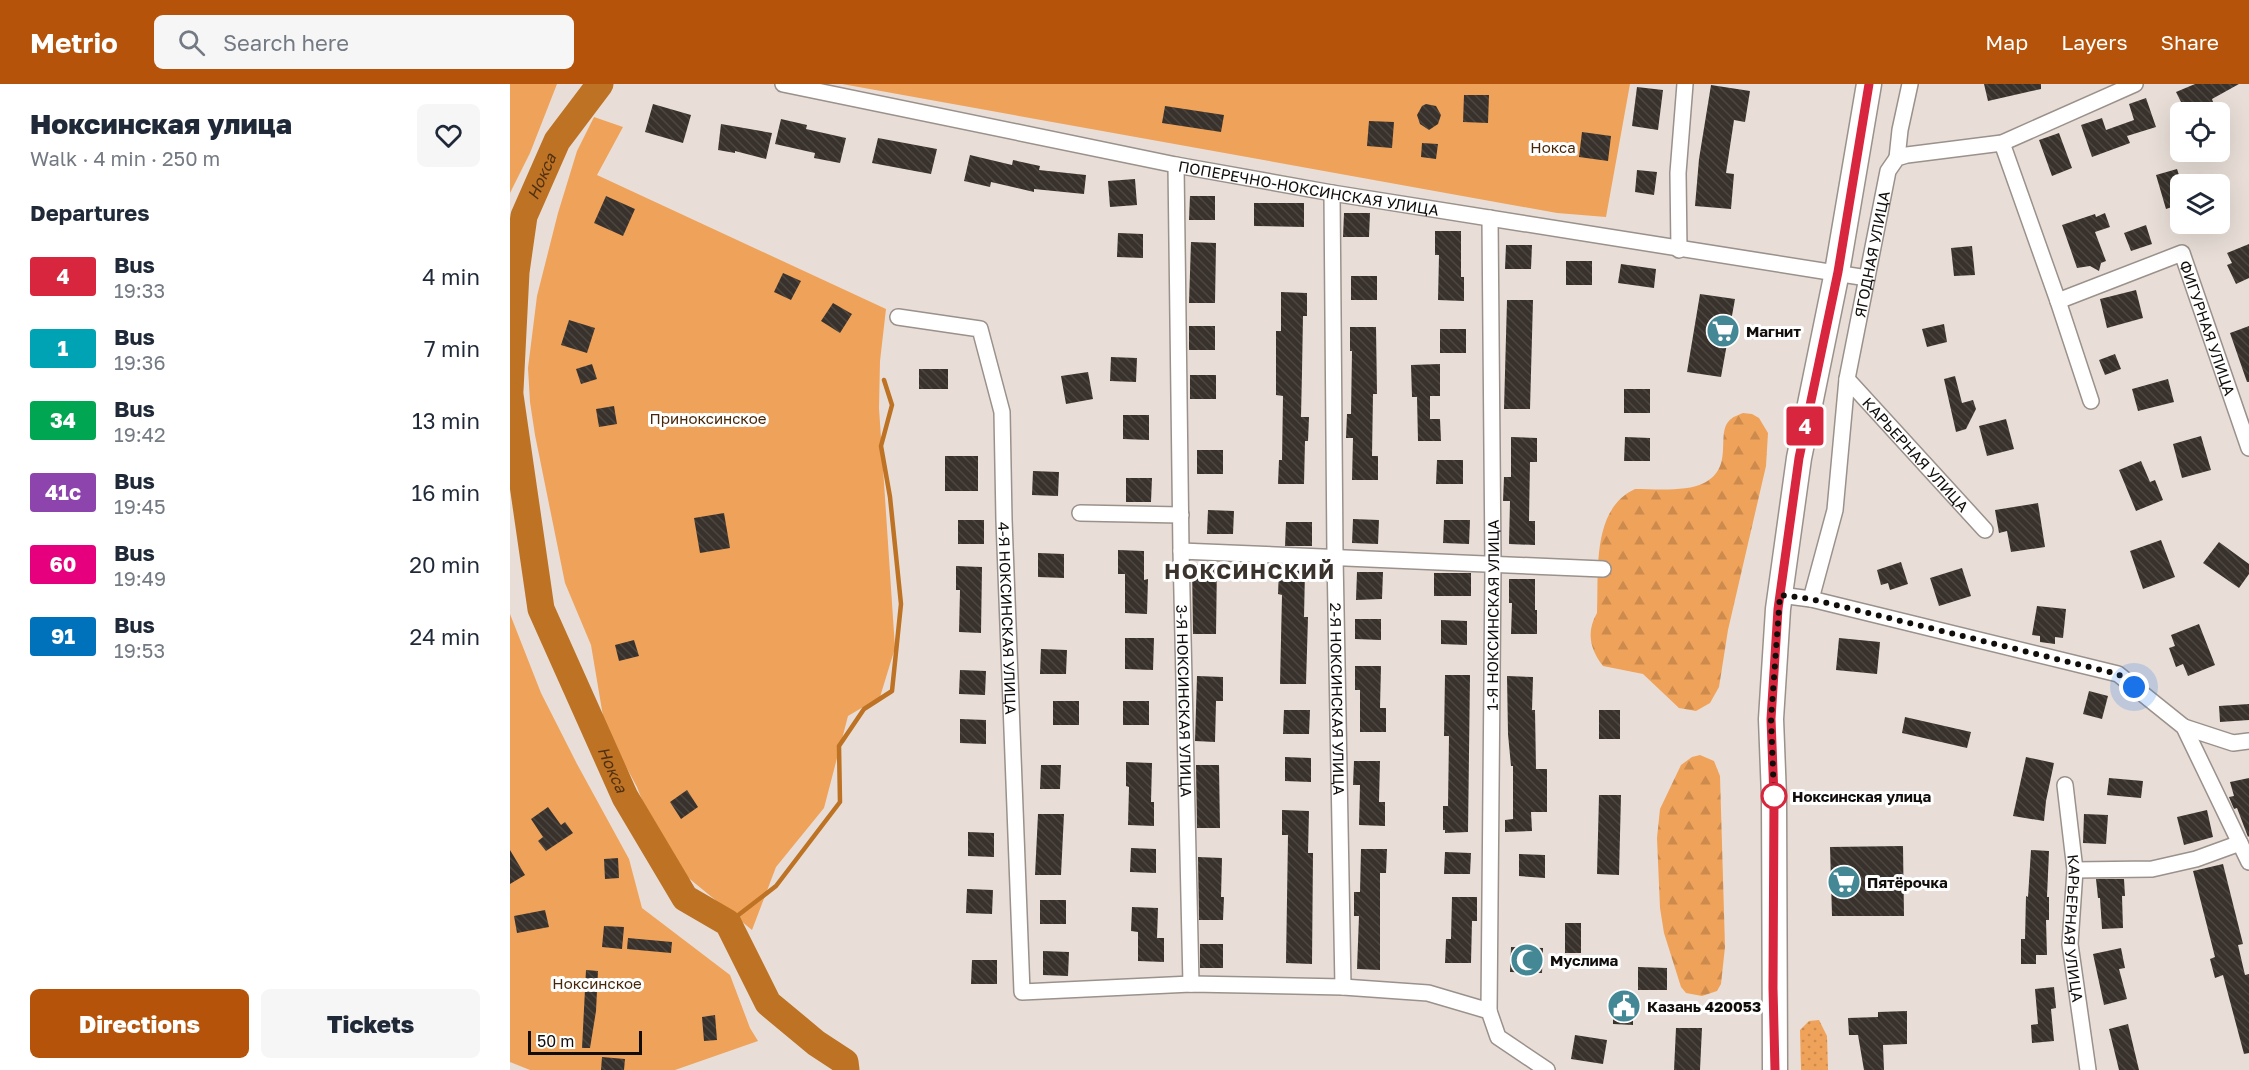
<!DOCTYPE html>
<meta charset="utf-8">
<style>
body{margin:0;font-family:"Golos Text",sans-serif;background:#f6f6f7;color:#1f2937;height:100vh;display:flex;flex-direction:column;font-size:22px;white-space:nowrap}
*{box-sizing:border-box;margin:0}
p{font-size:20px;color:#747a83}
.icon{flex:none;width:33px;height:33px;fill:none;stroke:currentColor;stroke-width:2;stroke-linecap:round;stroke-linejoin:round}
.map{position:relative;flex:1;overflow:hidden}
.sheet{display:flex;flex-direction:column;background:#fff;width:510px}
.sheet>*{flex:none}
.badge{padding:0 12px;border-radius:4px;font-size:21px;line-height:39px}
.buttons{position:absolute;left:1660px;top:18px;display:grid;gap:12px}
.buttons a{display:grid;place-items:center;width:60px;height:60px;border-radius:9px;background:#fff;box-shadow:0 6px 24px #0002;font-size:30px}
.scale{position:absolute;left:18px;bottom:15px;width:114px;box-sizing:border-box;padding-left:6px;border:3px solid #100d0a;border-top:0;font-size:16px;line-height:21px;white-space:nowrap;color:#100d0a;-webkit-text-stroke:4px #fff;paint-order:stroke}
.you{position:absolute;width:30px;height:30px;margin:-15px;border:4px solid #fff;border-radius:50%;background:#1a73e8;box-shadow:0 0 0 9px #1a73e833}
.map>.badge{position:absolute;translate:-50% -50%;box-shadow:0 0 0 3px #fff}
h2{padding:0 30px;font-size:22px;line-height:54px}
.round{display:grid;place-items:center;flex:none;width:63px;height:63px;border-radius:9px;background:#f6f6f7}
.headline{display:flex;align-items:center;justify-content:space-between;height:102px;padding:0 30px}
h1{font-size:28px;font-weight:800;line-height:45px}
.primary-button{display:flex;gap:12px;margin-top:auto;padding:12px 30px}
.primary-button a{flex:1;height:69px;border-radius:9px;background:#b45309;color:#fff;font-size:24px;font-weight:800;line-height:69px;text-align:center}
.primary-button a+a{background:#f6f6f7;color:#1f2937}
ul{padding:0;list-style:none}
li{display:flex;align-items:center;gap:18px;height:72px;padding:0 30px}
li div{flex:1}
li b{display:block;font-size:22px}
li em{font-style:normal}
li .badge{min-width:66px;font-weight:700;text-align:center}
header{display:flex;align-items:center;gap:36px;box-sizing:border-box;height:84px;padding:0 30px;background:#b45309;color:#fff}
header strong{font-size:28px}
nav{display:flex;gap:33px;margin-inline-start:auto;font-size:21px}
.search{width:420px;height:54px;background:#f6f6f7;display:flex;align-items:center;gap:15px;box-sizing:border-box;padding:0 21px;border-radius:9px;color:#747a83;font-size:22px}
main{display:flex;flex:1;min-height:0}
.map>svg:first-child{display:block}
</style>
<header>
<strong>Metrio</strong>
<div class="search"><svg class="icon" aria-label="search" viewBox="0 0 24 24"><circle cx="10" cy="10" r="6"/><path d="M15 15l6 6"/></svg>Search here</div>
<nav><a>Map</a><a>Layers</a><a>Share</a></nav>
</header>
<main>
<section class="sheet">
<div class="headline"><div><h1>Ноксинская улица</h1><p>Walk · 4 min · 250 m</p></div><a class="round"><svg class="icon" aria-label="heart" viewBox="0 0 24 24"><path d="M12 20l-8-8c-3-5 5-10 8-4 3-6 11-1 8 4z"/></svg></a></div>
<h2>Departures</h2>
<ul>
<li><span class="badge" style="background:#d7263d;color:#fff">4</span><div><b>Bus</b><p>19:33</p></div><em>4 min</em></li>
<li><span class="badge" style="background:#00a3b4;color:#fff">1</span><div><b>Bus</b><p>19:36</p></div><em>7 min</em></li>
<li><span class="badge" style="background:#00a651;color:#fff">34</span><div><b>Bus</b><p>19:42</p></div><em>13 min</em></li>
<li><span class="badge" style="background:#8e44ad;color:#fff">41с</span><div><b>Bus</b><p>19:45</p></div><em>16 min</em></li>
<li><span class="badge" style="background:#e6007e;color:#fff">60</span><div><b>Bus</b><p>19:49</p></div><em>20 min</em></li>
<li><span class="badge" style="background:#0072bc;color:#fff">91</span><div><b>Bus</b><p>19:53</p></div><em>24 min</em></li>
</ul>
<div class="primary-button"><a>Directions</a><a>Tickets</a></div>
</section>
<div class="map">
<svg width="1739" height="986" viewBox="0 0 1739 986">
<defs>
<pattern id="grass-dots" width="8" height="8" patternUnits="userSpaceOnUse" patternTransform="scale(1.5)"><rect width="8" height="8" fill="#efa25a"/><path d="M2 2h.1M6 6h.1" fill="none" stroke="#cc8a4d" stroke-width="1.8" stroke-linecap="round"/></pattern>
<pattern id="forest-firs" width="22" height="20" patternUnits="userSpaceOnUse" patternTransform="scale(1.5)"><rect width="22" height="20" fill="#efa25a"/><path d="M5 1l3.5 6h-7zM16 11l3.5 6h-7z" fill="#cc8a4d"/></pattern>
<pattern id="building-back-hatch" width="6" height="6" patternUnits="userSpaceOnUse" patternTransform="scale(1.5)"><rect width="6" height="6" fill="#39322c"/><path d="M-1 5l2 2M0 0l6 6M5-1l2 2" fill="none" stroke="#4c4641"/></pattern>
</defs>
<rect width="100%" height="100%" fill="#e8ded7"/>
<path fill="url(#grass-dots)" d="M1309 936 1317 952 1318 986H1291L1290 946 1299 937Z"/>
<path fill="url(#forest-firs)" d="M1233 329 1242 330 1249 334 1258 349 1256 382 1218 546 1209 603 1200 619 1186 627 1169 624 1133 590 1093 582C1080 565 1076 548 1087 529 1089 489 1081 425 1125 405 1144 405 1177 408 1194 399 1226 383 1204 348 1221 335 1224 332 1229 331 1233 329Z
M1190 671 1204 677 1210 692 1215 863 1211 900 1207 907 1192 912 1176 909 1171 903 1154 849 1150 824 1147 754 1150 725 1171 681 1182 673Z"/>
<path fill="#efa25a" d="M0 0H47L20 69 0 109Z
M332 0H1120L1096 133 1047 129Z
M84 33 113 43 87 91 376 225 370 277 369 324 385 564 370 613 338 632 314 724 266 783 242 846 170 787 141 739 127 703 95 644 81 561 55 499 25 351 20 318 18 284 27 212 48 129 67 67Z
M0 530 31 609 67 680 119 775 132 824 220 891 240 944 248 957 165 986H20L0 978Z"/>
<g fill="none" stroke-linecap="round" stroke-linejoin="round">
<path stroke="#bd7224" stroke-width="4.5" d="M218 839 266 802 330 718 329 662 354 625 382 607 391 520 380 413 371 362 382 321 374 296"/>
<g stroke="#bd7224" stroke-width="27">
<path id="s1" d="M0 306 6 188 14 132 47 57 90 0"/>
<path id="s2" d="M0 311 31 525 115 713 175 814 218 839 258 919 306 959 335 978 336 986"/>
</g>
</g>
<path fill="url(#building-back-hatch)" d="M1474 0H1531V5L1478 17Z
M1685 0H1729L1702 15 1703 18 1676 28 1666 8Z
M1201 1 1240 7 1235 38 1224 36 1216 89 1224 90 1221 125 1185 122 1189 75Z
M1127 3 1153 6 1148 46 1122 42Z
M954 11H979L978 39 953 38Z
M1636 14 1646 43 1617 52 1620 59 1582 73 1571 41 1592 34 1596 46 1624 36 1619 20Z
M143 20 181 31 173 59 135 48Z
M916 20 926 22 931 31 928 40 919 46 910 40 907 31 912 22Z
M655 22 714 31 711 48 652 39Z
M271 35 297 41 296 45 336 54 330 79 304 74 305 69 265 60Z
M859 37 884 38 882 64 857 62Z
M211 40 262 49 256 75 225 67V69L208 66Z
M1072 48 1101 52 1098 77 1069 73Z
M1549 49 1562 84 1542 92 1529 56Z
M368 54 427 65 421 90 362 79Z
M912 59 928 60 926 75 911 73Z
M460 71 502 81 503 76 530 82 529 86 576 91 574 110 524 105V108L481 98 480 103 454 97Z
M1667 85 1671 97V120L1656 125 1646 91Z
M1127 86 1147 88 1144 111 1125 108Z
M625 95 627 121 600 123 598 97Z
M96 112 125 125 113 152 84 139Z
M680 112H705V136H679Z
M744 119H794V143L744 142Z
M834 129H860L859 153H833Z
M1595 129 1600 143 1585 148 1596 177 1591 179 1589 187 1580 182 1567 184 1552 141 1585 130 1586 133Z
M1636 141 1642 160 1621 167 1614 149Z
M925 147H951V193H954V217L928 216 929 171H925Z
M608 149 633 150V174L607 173Z
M681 158 706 159 705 219H679Z
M1739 160V194L1726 200 1717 181 1722 179 1717 169Z
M996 161H1022L1021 185H995Z
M1462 162 1465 191 1444 192 1441 164Z
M1056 177H1082V201H1056Z
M1111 180 1146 185 1144 204 1108 199Z
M273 189 291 197 281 216 264 208Z
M841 192H867V216H841Z
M1626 206 1633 234 1597 244 1590 215Z
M771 208 797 209V232H793L792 288 791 333H799L798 357H795L794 400H768L769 376H772L773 312 766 311V247H771Z
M1190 210 1225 215 1211 293 1177 288Z
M997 216H1023L1020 325H994Z
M323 219 342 230 330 249 311 237Z
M59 236 85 244 77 269 51 261Z
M1434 240 1437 258 1417 263 1412 245Z
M679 242H705V266H679Z
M1739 242V298H1737L1720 249Z
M840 243H866L867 310H863L862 372H868V396H842L843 354H836L837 330H841L842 267H840Z
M930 245H956V269H930Z
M1605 270 1611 285 1595 291 1589 276Z
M601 273 627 274 626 298 600 297Z
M82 280 87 295 71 300 66 285Z
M930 280V312H920V335H930L931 357H908L907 313H902L901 281Z
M409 285H438V305H409Z
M578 288 583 315 556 320 551 292Z
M680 291H706V315H680Z
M1445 292 1452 319 1463 316 1466 325 1456 345 1446 348 1434 295Z
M1658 295 1664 318 1628 327 1622 305Z
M1114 305H1140V329H1114Z
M104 322 107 340 89 343 86 325Z
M613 331H639V356L613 355Z
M1496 335 1504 365 1477 372 1469 342Z
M1691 352 1701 386 1672 394 1663 360Z
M1001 353 1027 354V378H1020L1019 437H1025V461L999 460 1000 417H993L994 393H1001Z
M1115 353 1140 354V377H1114Z
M687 366H713V390H687Z
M435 372H468V407H435Z
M927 376H953V400H926Z
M1631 377 1640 398 1645 396 1653 416 1626 427 1609 386Z
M523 387 549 388 548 412 522 411Z
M616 394H642L641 418H616Z
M1528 419 1535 463 1501 468 1497 447 1489 449 1485 426Z
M698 426 724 427 723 450H697Z
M214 429 220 464 190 469 184 434Z
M843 435 869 436 868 460 842 459Z
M448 436H474V460H448Z
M934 436H960L959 460 933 459Z
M776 438H802V462H775Z
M1651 456 1665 493 1633 505 1620 467Z
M1709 458 1739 480V490L1729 504 1693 479Z
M608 466 634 467V496L638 495 637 530 615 529V490H608Z
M528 469 554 470V494L528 493Z
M1391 478 1398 500 1380 506 1378 499 1371 501 1367 486Z
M682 480H707L706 550H683Z
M446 482 472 483 471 549 449 548 450 506H446Z
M1452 484 1461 512 1429 522 1420 494Z
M769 486 795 487 794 533H798L796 600H770L772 511 768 510Z
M847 488H873L872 515 846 516Z
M924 489H961V512H924Z
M999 495H1025V526H1027V550H1001L1002 519H999Z
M1527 522 1556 525 1553 554 1545 553V560L1530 558V552L1522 551Z
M845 535H871V556L845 555Z
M931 536 957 537V561L931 560Z
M1689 540 1705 581 1678 592 1673 580 1666 583 1659 564 1665 562 1661 551Z
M615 554H644L643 586 615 585Z
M1329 554 1370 558 1367 590 1326 586Z
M124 556 129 572 109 577 105 561Z
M531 565 557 566 556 590H530Z
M845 582H871L870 624H876V648H850V606H845Z
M450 586 476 587 475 611 449 610Z
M935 591H960L958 748 935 749V746H933V722H938L939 652H934Z
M687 592 713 593V617H706L705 658 685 657Z
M997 592 1023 593 1022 626H1025L1026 685H1037V728H1021L1022 747 995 748V736L1003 735V682H1001L998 650Z
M1579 607 1598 612 1592 635 1573 630Z
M543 617H569V641H543Z
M613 617H639V641H613Z
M1739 620V636L1710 638 1709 622Z
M774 626H800L799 650H773Z
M1089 626H1110V655H1089Z
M1395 633 1461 648 1457 664 1392 649Z
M450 635 476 636V660L450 659Z
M775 673 801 674V698L775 697Z
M1516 673 1544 679 1536 717 1534 737 1503 732Z
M844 677H870L869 718H875V742L849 741 850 701H843Z
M616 678 642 679 641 718H644V742L618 741 619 703 616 702Z
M531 681H551L550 705H530Z
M686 681H709L710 744H687Z
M1599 694 1633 697 1631 714 1597 711Z
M1739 694V752L1738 753 1727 724 1724 725 1719 713 1724 712 1720 698Z
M177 706 188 723 171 735 160 718Z
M1089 711H1111L1109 791 1087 790Z
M38 723 51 741 55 738 63 749 36 767 28 757 33 753 21 735Z
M772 726 799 727 798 769H803L802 880 776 879 778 751H772Z
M1697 726 1703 753 1674 761 1667 733Z
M528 730H554L551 791H525Z
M1574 730 1598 731 1596 760 1573 759Z
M458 748 484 749V773L458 772Z
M1393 762 1394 832H1322L1320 763Z
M621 764 646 765V789L620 788Z
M851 765H877L876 789H870V886L847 885 849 832H844V808H850Z
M0 766 15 791 0 800Z
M1521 766 1539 767 1537 813H1539V836H1536L1537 871H1526V880H1511V855H1515L1516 812 1518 813Z
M935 768 961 769 960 790H934Z
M1009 770 1035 771V794L1009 792Z
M688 773 712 774 711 813H714L713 836H689Z
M108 774 109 794 95 795 94 775Z
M1713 780 1733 860 1728 861 1735 891 1739 890V969L1734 970 1713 891 1705 894 1700 875 1705 873 1683 787Z
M1586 795H1614L1615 812H1612L1613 844 1592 845 1590 814H1588Z
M457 805 483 806 482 830 456 829Z
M942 813H967V837H962L961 879H935L936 855H941Z
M530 816H556V840H530Z
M622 823 648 824 647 854H654V878L628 877V848L621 847Z
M35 826 39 843 7 849 4 832Z
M1055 839H1071V869H1055Z
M94 842 114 843 112 865 92 863Z
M118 854 162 858 161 869 117 865Z
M690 860H713V884H690Z
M1001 863 1033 864 1032 889 1000 888Z
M1611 864 1615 884 1609 885 1617 915 1594 921 1583 870Z
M533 867 559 868 558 892 533 891Z
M462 876H487V900H461Z
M1128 883 1157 884V906H1128Z
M76 886 88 887 86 927 80 964H72Z
M1544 903 1546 924 1541 925 1544 957 1522 959 1521 941 1528 940 1525 905Z
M1103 916H1123V941L1103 940Z
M1397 927V960L1373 961 1374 986H1354L1348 951H1339L1338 934 1368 933V928Z
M205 931 207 956 194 957 192 933Z
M1618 940 1629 986H1609L1599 945Z
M1166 944H1192L1190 986H1164Z
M1065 951 1097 956 1093 980 1061 975Z
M92 973 115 975 114 986H91Z"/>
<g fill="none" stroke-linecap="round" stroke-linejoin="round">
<defs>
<g id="minor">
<path id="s3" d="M273 0 666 81 822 109 1357 194"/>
<path d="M1492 59 1548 217 1581 317"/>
<path d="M1387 74 1390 46 1400 0"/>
<path id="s4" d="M666 81 671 467 681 900"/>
<path id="s5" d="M822 109 825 472 833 903"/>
<path d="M1169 166 1168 89 1175 0"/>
<path id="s6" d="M1548 217 1672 169 1739 364"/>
<path id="s7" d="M388 233 470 245 492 328 494 436 512 908 681 900 833 903 918 909 979 927 988 953 1037 986"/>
<path id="s8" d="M1337 295 1475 446"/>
<path d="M570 429 671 431"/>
<path d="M671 467 1093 485"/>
<path d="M1270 511 1301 515 1608 590 1674 643 1739 778"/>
<path id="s9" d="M1301 515 1325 426 1337 295 1378 87 1387 74 1397 71 1492 59 1625 0"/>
<path d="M1674 643 1723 659 1739 657"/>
<path id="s10" d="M1555 701 1565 786 1560 860 1578 986"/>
<path d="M1565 786 1642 785 1686 775 1730 759"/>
<path id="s11" d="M979 927 983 481 980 134"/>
</g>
<path id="primary" d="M1265 986 1264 713 1261 635 1268 525 1289 374 1327 188 1359 0"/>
</defs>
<use href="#minor" stroke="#9a918a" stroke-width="18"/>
<use href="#primary" stroke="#9a918a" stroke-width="27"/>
<use href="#minor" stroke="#fff" stroke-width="15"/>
<use href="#primary" stroke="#fff" stroke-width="24"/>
</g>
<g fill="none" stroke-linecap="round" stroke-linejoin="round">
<defs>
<path id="line" d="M1265 986 1263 904 1264 713 1261 635 1268 525 1289 374 1328 188 1359 0"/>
</defs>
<use href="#line" stroke="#fff" stroke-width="14"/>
<use href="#line" stroke="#d7263d" stroke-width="9"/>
<path stroke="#100d0a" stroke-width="6" stroke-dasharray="0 10.8" d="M1264 712 1261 635 1270 511 1301 515 1608 590 1624 603"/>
</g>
<defs>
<symbol id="supermarket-disc" viewBox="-11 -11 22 22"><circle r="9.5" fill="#448896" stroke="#fff"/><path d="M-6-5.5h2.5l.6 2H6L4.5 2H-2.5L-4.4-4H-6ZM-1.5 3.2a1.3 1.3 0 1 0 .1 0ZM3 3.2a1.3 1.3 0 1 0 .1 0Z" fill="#fff"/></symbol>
<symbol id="mosque-disc" viewBox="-11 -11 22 22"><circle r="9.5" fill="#448896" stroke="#fff"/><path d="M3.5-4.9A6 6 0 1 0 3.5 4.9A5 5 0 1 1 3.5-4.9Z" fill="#fff"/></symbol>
<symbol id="civic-disc" viewBox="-11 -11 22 22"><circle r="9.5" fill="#448896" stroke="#fff"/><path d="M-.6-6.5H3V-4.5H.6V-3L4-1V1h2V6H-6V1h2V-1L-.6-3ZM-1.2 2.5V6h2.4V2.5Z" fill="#fff"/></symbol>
</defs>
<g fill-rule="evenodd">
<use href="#supermarket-disc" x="1194" y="228" width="38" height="38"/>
<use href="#supermarket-disc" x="1315" y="779" width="38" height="38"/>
<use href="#mosque-disc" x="998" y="857" width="38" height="38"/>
<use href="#civic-disc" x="1095" y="903" width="38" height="38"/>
</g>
<circle fill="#fff" stroke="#d7263d" stroke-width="3" cx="1264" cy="712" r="12"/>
<g text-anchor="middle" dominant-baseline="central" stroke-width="6" stroke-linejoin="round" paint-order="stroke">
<g font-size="15" fill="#462707" stroke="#fff">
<text x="1043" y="63">Нокса</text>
<text x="198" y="334">Приноксинское</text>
<text x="87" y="899">Ноксинское</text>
</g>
<g font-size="15" fill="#100d0a" stroke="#fff">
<text stroke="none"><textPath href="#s3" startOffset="536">ПОПЕРЕЧНО-НОКСИНСКАЯ УЛИЦА</textPath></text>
<text stroke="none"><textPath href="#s9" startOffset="351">ЯГОДНАЯ УЛИЦА</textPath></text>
<text stroke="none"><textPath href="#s6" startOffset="212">ФИГУРНАЯ УЛИЦА</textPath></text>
<text stroke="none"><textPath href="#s8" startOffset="102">КАРЬЕРНАЯ УЛИЦА</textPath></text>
<text stroke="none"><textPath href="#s11" startOffset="396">1-Я НОКСИНСКАЯ УЛИЦА</textPath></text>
<text stroke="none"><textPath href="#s7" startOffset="375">4-Я НОКСИНСКАЯ УЛИЦА</textPath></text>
<text stroke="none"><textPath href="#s5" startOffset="506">2-Я НОКСИНСКАЯ УЛИЦА</textPath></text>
<text stroke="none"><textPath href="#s4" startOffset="536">3-Я НОКСИНСКАЯ УЛИЦА</textPath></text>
<text stroke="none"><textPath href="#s10" startOffset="144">КАРЬЕРНАЯ УЛИЦА</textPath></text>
</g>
<g font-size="15" font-weight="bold" fill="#100d0a" stroke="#fff" text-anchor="start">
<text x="1236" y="247">Магнит</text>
<text x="1357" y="798">Пятёрочка</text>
<text x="1040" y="876">Муслима</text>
<text x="1137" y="922">Казань 420053</text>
</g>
<g font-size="15" font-weight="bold" fill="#100d0a" stroke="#fff" text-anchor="start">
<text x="1282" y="712">Ноксинская улица</text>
</g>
<g font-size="16" font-style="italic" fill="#503012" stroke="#fff">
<text stroke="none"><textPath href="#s1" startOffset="218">Нокса</textPath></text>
<text stroke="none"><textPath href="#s2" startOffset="392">Нокса</textPath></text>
</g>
<g font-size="21" font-weight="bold" letter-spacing="1.5" fill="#3a332d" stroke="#fff">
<text x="740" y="487">НОКСИНСКИЙ</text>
</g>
</g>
</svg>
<div class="buttons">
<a><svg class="icon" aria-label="locate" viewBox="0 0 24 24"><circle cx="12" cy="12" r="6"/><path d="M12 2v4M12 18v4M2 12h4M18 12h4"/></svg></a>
<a><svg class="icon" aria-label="layers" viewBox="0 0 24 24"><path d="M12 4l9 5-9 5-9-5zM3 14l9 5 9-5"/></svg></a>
</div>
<div class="scale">50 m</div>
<div class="you" style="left:1624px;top:603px"></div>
<b class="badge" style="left:1295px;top:342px;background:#d7263d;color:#fff">4</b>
</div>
</main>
